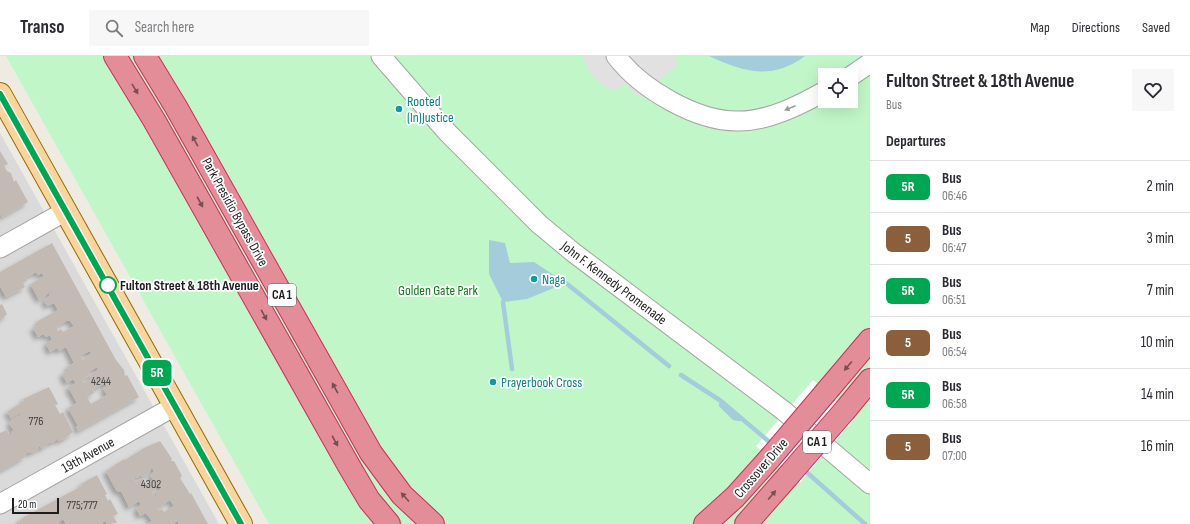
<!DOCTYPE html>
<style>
body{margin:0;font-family:"Sofia Sans Condensed",sans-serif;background:#f7f7f7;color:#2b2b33;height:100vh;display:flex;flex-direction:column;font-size:15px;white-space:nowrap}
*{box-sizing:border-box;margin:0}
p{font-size:13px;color:#7c7c81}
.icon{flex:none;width:22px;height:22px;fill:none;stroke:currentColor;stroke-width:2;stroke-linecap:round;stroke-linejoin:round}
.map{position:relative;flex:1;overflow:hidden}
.drawer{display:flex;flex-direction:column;background:#fff;width:320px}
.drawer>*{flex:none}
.badge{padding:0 8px;border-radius:6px;font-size:14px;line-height:26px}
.controls{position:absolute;left:818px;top:12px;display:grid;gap:8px}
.controls a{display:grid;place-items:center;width:40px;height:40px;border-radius:0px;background:#fff;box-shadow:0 4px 16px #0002;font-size:20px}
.scale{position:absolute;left:12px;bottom:10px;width:47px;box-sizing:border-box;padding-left:4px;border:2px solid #1d1d1d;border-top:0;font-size:11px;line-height:14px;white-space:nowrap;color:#1d1d1d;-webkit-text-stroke:3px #fff;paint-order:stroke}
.map>.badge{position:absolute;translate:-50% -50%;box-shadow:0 0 0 2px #fff}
h2{padding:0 16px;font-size:15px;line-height:36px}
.round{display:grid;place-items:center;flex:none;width:42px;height:42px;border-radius:0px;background:#f7f7f7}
.head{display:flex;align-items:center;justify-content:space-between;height:68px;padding:0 16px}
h1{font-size:19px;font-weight:700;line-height:30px}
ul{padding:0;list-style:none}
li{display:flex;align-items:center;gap:12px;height:52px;padding:0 16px;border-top:1px solid #e1e1e2}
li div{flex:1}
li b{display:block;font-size:15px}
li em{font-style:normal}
li .badge{min-width:44px;font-weight:700;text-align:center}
header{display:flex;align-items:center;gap:24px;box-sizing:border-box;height:56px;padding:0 20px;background:#fff;border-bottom:1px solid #e1e1e2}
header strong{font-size:19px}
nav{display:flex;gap:22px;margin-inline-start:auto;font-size:14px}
.search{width:280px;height:36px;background:#f7f7f7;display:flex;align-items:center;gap:10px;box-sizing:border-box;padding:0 14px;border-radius:0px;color:#7c7c81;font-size:15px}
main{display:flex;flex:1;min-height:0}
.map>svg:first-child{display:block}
</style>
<header>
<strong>Transo</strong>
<div class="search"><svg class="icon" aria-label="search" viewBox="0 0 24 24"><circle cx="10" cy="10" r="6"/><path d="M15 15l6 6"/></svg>Search here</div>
<nav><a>Map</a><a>Directions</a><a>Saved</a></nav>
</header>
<main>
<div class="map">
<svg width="870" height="468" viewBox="0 0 870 468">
<defs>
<filter id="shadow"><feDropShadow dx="-3.5" dy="3.5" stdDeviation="2" flood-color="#0004"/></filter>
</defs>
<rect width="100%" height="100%" fill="#eeebe3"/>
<path fill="#dbdada" d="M0 77 219 468H0Z"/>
<path fill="#c1f7c8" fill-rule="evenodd" d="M6 0H870V468H269ZM825 19H851V45H825Z"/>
<path fill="#e1e1e1" d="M582 0H675L678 9 664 19 658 29 645 42 636 40 627 28 615 35 605 31 591 18Z"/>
<path fill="#a4ccda" d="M709 0H805C771 25 744 16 709 0Z
M489 184 505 187 510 207 534 206 566 227 527 243 503 246 489 218Z"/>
<path fill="#fff" d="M813 324 856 361 798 429 756 390Z"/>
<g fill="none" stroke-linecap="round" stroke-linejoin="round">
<path stroke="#a4ccda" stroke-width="4.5" d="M566 227 669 310
M503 246 512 313
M681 319 721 345 773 389
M721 349 734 362 740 363
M802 412 865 468"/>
</g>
<path fill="#c2bab3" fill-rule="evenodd" filter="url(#shadow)" d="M0 95 8 108 4 110 7 115 11 117 14 126 16 124 28 146 2 161 0 158Z
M52 187 116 304 124 314 125 320 127 319 139 341 78 375 76 371 78 370 68 352 77 347 68 331 76 327 73 323 67 327 62 318 69 314 67 311 74 307 66 291 59 295 57 292 50 296 46 287 52 284 50 279 46 281 43 278 38 281 33 272 38 269V265L58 254 54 247 47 250 44 244 50 240 49 238 52 236 51 235 39 244 32 231 31 228 44 220 42 217 38 219 36 216 25 222 27 225 23 227 25 231 6 241 0 230V216ZM66 265H70L74 270 63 276 61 273 58 275 56 271ZM90 295 91 297 83 304 80 299ZM97 311 98 314 90 319 92 322 84 327 82 323 90 319 88 316ZM105 327 107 330 103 332 107 339 91 348 87 341 94 337 92 334Z
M2 248 7 258 0 265V249Z
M49 331 58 348 55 349 60 358 63 356 73 376 64 383 57 385V383L52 387 50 386 42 393 39 390V393L31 397 28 396 24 399 25 401 0 415V377L7 374 10 380 12 378 11 376 14 375 9 367 12 366 11 364 22 358 21 357 11 362 7 356 24 345 23 343Z
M160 385 172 403 171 405H174L182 420 180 422 190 438 191 437 208 468H179L177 465 174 468H146L152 465 146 457 140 460 136 452 141 449 139 445 129 451 121 435 119 436 116 434 106 415 124 403 125 404 144 392ZM152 411 154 416 150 419 153 424 146 428 143 422 136 426 134 422 139 421 140 418 142 421 149 417ZM159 429 161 433 155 436 157 440 155 441 152 436 156 434 154 431ZM170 444 174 450 164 456 162 453 158 455 157 453Z
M97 419 107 438 105 439 108 445 110 443 118 458 113 460 117 467 107 468 105 465 102 467 103 468H66L63 463 57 467 58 468H20L19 465 24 461 82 430 81 428Z"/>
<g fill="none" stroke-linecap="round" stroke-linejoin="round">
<defs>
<path id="minor" d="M381 0 447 76 539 168 574 197 784 355 870 428
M616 0C641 33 697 66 739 65 769 65 800 49 825 35
M851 20 870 7
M0 192 66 155
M0 448 175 350"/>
<path id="major" d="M0 38 241 468"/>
<path id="highway" d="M115 0 154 64 349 410 369 444 389 468
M145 0 176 51 371 397 402 439 433 468
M826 336 870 284
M846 353 870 324
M705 468 735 441 770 402
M746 468 789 419"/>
</defs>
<use href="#minor" stroke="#a4a4a4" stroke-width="21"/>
<use href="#major" stroke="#916905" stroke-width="24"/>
<use href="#highway" stroke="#d2295b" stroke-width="24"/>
<use href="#minor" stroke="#fff" stroke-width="19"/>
<use href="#major" stroke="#f9d59d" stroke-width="22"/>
<use href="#highway" stroke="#e38d99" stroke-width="22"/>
<defs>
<path id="highway-bridge" d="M770 402 826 336
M789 419 846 353"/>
</defs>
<use href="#highway-bridge" stroke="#d2295b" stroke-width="24" stroke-linecap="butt"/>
<use href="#highway-bridge" stroke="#e38d99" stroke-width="22"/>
</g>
<defs><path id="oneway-solid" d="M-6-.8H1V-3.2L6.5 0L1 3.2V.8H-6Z"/></defs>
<g fill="#764f55">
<use href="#oneway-solid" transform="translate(135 33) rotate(59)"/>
<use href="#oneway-solid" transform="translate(195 85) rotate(-119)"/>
<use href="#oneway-solid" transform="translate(200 146) rotate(61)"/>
<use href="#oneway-solid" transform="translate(264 259) rotate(61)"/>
<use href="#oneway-solid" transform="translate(848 310) rotate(130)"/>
<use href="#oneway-solid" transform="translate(335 332) rotate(-119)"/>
<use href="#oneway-solid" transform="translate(335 385) rotate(61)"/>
<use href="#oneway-solid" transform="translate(772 439) rotate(-50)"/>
<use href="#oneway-solid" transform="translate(405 441) rotate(-132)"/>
</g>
<use fill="#999" href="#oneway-solid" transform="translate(790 52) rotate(158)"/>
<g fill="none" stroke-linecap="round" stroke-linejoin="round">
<defs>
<path id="line" d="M0 38 241 468"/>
</defs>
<use href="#line" stroke="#fff" stroke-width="9"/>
<use href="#line" stroke="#00a651" stroke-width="6"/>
</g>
<g fill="#0f9aa8" stroke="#fff" stroke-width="1.5">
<circle cx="399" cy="53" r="4"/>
<circle cx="534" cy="223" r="4"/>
<circle cx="493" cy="326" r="4"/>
</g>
<circle fill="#fff" stroke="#00a651" stroke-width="2" cx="108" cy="229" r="8"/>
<g text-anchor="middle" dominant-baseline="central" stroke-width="3.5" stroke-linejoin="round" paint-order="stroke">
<g font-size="12" fill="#464442">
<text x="101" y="325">4244</text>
<text x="36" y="365">776</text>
<text x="151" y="428">4302</text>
<text x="82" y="449">775;777</text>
</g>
<g fill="#fff" stroke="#616161" stroke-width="1">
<rect x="268" y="228" width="28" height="22" rx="3"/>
<rect x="803" y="375" width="28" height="22" rx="3"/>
</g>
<g font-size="13" font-weight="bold" fill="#1d1d1d">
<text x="282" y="239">CA 1</text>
<text x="817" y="386">CA 1</text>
</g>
<g font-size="14" fill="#0d838f" stroke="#fff" text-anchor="start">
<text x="407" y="45">Rooted<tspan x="407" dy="16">(In)Justice</tspan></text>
<text x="542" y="223">Naga</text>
<text x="501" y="326">Prayerbook Cross</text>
</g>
<g font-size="14" fill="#1d1d1d" stroke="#fff">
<text transform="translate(235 156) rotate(61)">Park Presidio Bypass Drive</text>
<text transform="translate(614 227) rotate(37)">John F. Kennedy Promenade</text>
<text transform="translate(88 399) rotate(-29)">19th Avenue</text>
<text transform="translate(761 412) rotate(-49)">Crossover Drive</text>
</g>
<g font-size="14" font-weight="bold" fill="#1d1d1d" stroke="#fff" text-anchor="start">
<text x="120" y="229">Fulton Street &amp; 18th Avenue</text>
</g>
<g font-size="14" fill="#0f771c" stroke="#fff">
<text x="438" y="234">Golden Gate Park</text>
</g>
</g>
</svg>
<div class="controls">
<a><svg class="icon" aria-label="locate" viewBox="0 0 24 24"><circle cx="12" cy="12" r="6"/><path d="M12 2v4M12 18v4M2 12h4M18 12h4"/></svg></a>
</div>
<div class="scale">20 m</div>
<b class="badge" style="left:157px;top:317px;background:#00a651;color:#fff">5R</b>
</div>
<section class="drawer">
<div class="head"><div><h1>Fulton Street &amp; 18th Avenue</h1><p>Bus</p></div><a class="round"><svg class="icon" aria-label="heart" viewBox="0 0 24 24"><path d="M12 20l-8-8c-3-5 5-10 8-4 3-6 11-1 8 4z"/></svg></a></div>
<h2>Departures</h2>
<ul>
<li><span class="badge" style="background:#00a651;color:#fff">5R</span><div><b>Bus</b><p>06:46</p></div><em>2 min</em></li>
<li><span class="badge" style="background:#8b5e3c;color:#fff">5</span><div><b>Bus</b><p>06:47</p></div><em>3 min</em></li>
<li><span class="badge" style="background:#00a651;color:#fff">5R</span><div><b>Bus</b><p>06:51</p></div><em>7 min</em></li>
<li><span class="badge" style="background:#8b5e3c;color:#fff">5</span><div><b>Bus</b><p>06:54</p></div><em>10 min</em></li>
<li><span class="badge" style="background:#00a651;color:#fff">5R</span><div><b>Bus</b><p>06:58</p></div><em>14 min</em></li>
<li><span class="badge" style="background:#8b5e3c;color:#fff">5</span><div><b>Bus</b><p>07:00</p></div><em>16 min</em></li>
</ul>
</section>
</main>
